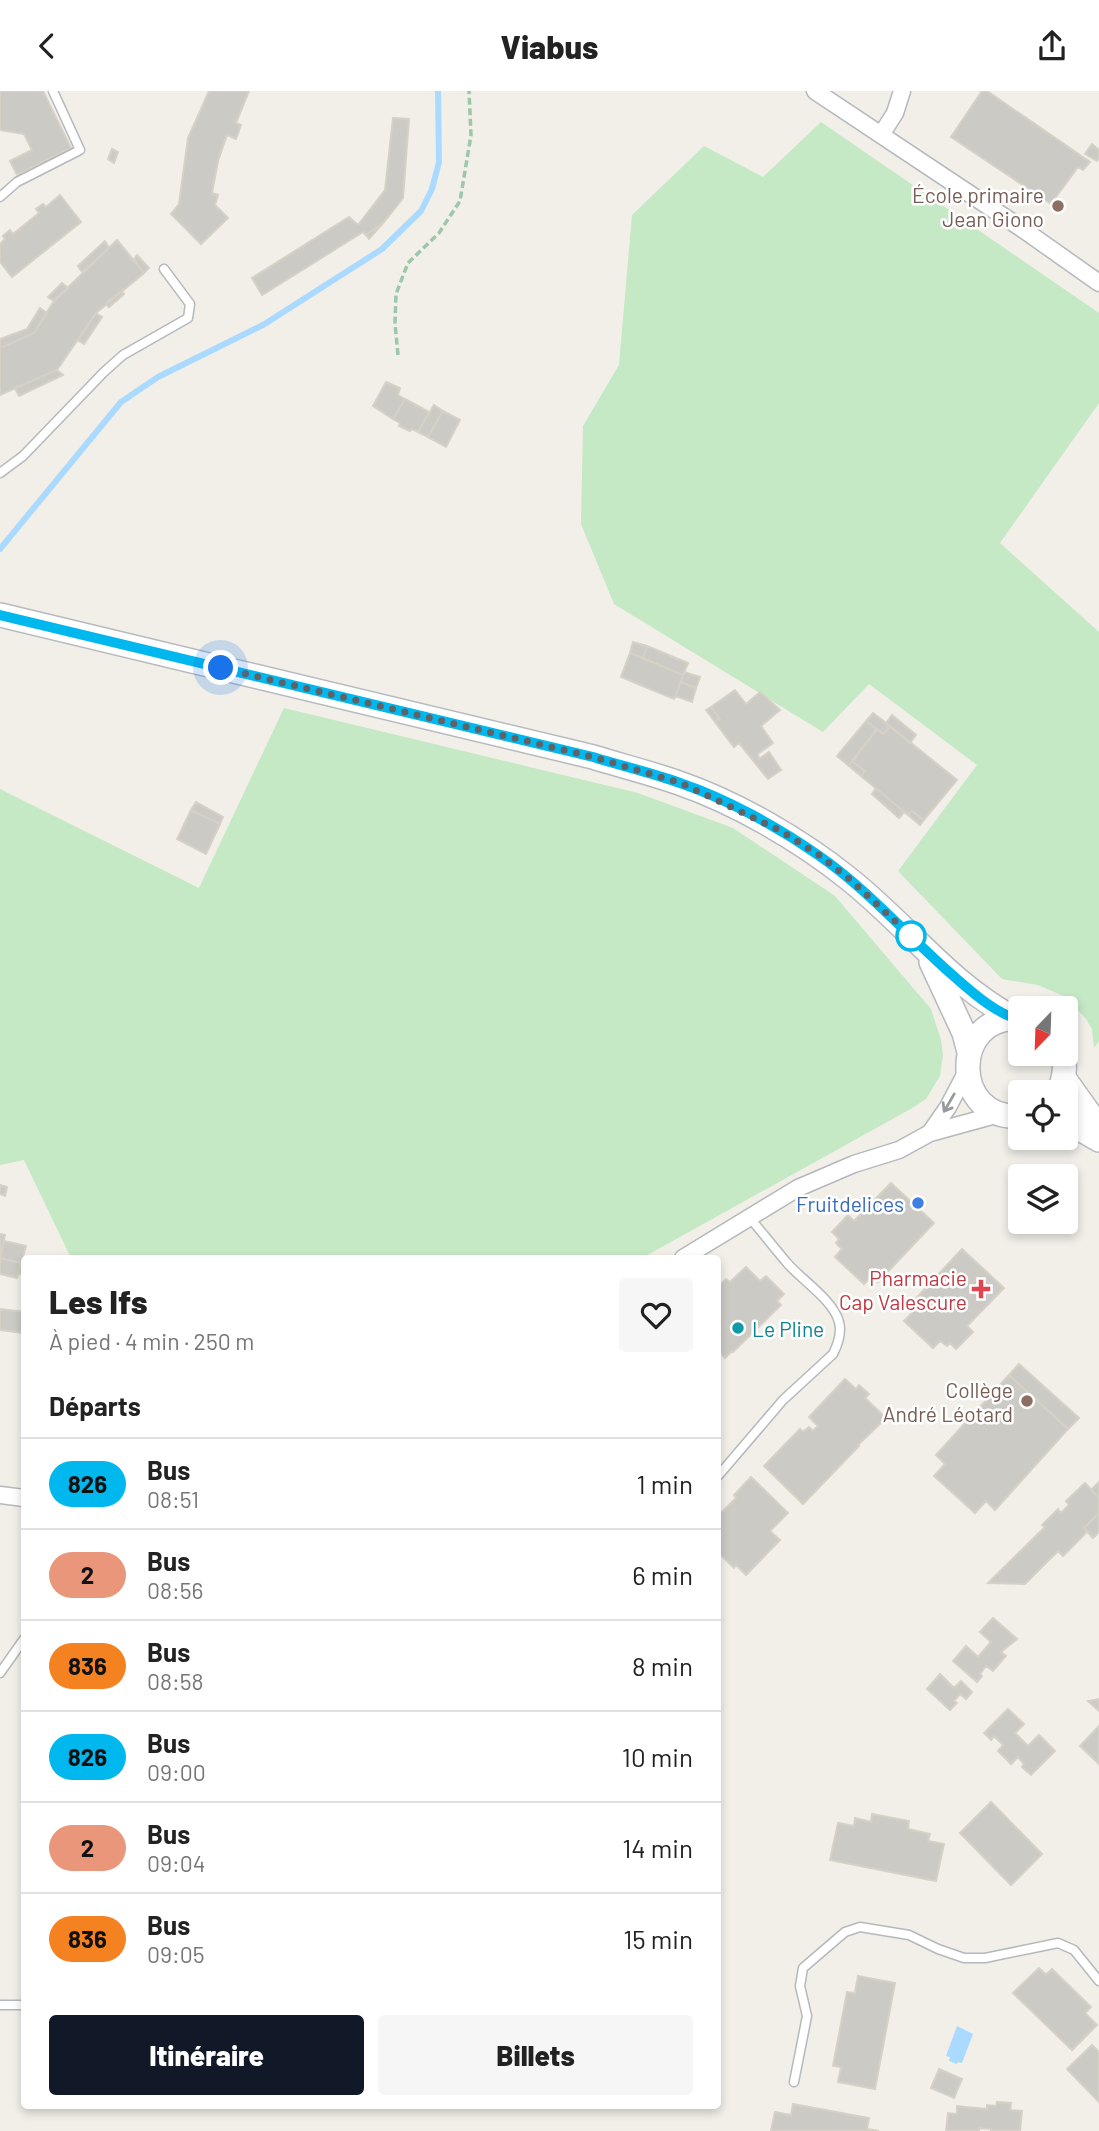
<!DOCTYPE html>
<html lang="fr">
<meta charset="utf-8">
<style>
body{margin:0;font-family:Barlow,sans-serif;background:#f6f6f6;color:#222;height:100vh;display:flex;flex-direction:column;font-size:26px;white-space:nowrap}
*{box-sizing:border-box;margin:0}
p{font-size:23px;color:#767676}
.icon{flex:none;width:38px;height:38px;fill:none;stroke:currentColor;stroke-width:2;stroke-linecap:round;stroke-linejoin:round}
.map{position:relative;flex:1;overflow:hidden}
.drawer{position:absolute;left:21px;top:1164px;width:700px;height:854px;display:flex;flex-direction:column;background:#fff;border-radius:7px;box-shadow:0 4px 10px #0003}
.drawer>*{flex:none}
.badge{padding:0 14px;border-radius:23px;font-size:24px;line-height:46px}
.needle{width:46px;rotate:203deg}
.controls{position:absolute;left:1008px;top:905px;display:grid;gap:14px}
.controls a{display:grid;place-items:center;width:70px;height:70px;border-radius:7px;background:#fff;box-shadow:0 4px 10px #0003;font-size:35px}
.you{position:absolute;width:35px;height:35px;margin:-18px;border:5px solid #fff;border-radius:50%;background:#1a73e8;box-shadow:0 0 0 10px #1a73e833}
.map>.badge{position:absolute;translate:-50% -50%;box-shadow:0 0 0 4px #fff}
h2{padding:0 28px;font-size:26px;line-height:63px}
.round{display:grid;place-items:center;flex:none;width:74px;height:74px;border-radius:7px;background:#f6f6f6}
.summary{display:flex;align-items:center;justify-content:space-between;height:119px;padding:0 28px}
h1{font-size:33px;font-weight:800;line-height:52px}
.action{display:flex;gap:14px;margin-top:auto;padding:14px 28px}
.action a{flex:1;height:80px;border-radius:7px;background:#111827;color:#fff;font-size:28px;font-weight:800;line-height:80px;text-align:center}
.action a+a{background:#f6f6f6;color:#222}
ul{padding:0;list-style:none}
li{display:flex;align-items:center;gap:21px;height:91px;padding:0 28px;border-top:2px solid #e0e0e0}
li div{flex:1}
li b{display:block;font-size:26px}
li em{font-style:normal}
li .badge{min-width:77px;font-weight:700;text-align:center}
header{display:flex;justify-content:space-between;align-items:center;height:91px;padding:0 28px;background:#fff;font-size:32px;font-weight:800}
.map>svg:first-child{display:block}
</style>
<header><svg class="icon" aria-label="back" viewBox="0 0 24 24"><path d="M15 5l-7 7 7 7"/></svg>Viabus<svg class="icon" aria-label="share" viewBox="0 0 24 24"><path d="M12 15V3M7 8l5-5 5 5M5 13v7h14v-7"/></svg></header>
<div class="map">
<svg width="1099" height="2040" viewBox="0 0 1099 2040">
<rect width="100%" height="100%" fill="#f1efe8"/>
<path fill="#c5e8c5" d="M821 31 1099 222V312L1000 452 1099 541V950L1094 957 1092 938 1086 928 1066 906 1038 894 1002 888 898 780 977 674 869 593 823 641 614 513 581 433 583 335 619 274 632 124 704 55 763 86Z
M284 617 638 702 733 737 835 805 931 918 941 949 943 964 940 985 926 1008 914 1016 642 1167H71L24 1069 0 1074V698L199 797Z"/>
<path fill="#aadaff" d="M957 1935 973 1943 962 1972 958 1971 957 1973 949 1970 950 1966 946 1965Z"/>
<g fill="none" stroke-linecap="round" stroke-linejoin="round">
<path stroke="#aadaff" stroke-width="6" d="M0 458 121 311 158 286 263 234 382 158 421 120 432 98 439 71 438 0"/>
</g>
<path fill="#cccac5" stroke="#d6d1c6" stroke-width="2" d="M0 0H43L71 57 17 84 10 70 32 59 24 43 0 39Z
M209 0H249L236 32 241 34 236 48 227 44 218 70 212 102 218 104 215 114 228 127 201 153 171 123 179 113 188 47Z
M982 0H987L1090 71 1083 79 1078 76 1051 113 951 46Z
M393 27 409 28 403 107 384 131 368 143 366 144 363 141 262 204 252 187 349 126 358 134 385 99Z
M1092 53 1099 59V67L1097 70 1085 63Z
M112 58 118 61 114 72 108 68Z
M60 104 81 131 12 186 0 171V153L5 148 3 145 10 139 13 143 39 122 36 118 43 113 46 116Z
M384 131 369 148 366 144Z
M117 149 144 182 96 222 57 279 0 304V257L34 242 54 210Z
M105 150 109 157 82 181 78 175Z
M137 164 149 177 144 182 134 168Z
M62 192 68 197 54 210 48 206Z
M122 200 124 203 109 216 106 212Z
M40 217 47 222 34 242 0 257V248L27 238Z
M96 222 102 226 84 253 78 249Z
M57 279 63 284 19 305 15 297Z
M386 291 400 297 398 304 405 308 393 328 373 315Z
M405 308 429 321 418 341 412 338 410 340 399 335 400 332 393 328Z
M434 314 443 320 428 346 418 341Z
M443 320 460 329 446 356 428 346Z
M633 551 647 555 643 567 630 562Z
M647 555 688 572 683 584 643 567Z
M630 562 683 584 674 608 621 586Z
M684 581 700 586 696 597 681 591Z
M681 591 696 597 692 611 675 605Z
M735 599 746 613 760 601 780 619 761 635 773 652 758 663 759 668 769 661 781 679 768 688 739 652 734 656 715 631 720 628 711 616Z
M711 616 720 628 715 631 706 619Z
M873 622 890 635 883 643 866 630Z
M892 624 916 644 910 652 886 632Z
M866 630 877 638 849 675 837 665Z
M890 635 957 689 924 729 912 720 908 724 861 685 865 680 852 670 877 638 883 643Z
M852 670 865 680 861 685 849 675Z
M876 697 904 721 899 727 872 703Z
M196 711 223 726 220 733 191 719Z
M191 719 220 733 206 763 177 748Z
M912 720 924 729 920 734 908 724Z
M891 1092 934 1132 878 1191 872 1185 864 1193 835 1166 842 1158 836 1152 839 1148 832 1141 848 1124 854 1130Z
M0 1094 7 1096 5 1105 0 1103Z
M0 1143 5 1144 0 1166Z
M4 1150 26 1155 21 1172 0 1167Z
M962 1158 1004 1197 967 1235 973 1241 956 1258 950 1252 947 1255 940 1250 933 1257 904 1230 912 1222 907 1217Z
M0 1167 21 1172 17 1187 0 1183Z
M21 1172 24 1173V1183L18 1182Z
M746 1176 760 1190 766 1185 784 1203 777 1210 781 1214 733 1261 732 1260 725 1267 718 1259V1196L726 1188 730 1191Z
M0 1218 24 1221V1242L0 1239Z
M1019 1273 1079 1327 1068 1338 1009 1284Z
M1009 1284 1068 1338 995 1419 986 1410 975 1422 934 1385 945 1373 936 1364Z
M845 1288 856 1298 859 1294 869 1303 865 1307 886 1327 858 1354 859 1355 803 1413 764 1375 800 1338 803 1341 809 1336 813 1340 818 1335 809 1326Z
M751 1386 788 1422 770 1440 780 1449 746 1484 736 1474 734 1477 718 1461V1425L736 1407 734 1404Z
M1099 1391V1407L1091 1399Z
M1085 1392 1099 1407V1422L1084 1437 1087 1441 1063 1465 1058 1460 1025 1493 988 1492 1045 1436 1042 1434 1058 1418 1061 1422 1069 1414 1066 1410Z
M1099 1422V1441L1093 1447 1084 1437Z
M993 1527 1017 1548 1001 1561 1006 1565 993 1580 986 1575 980 1583 982 1585 977 1591 953 1570 966 1555 978 1566 991 1551 980 1541Z
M940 1583 954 1597 961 1590 972 1601 966 1608 960 1603 954 1610 957 1612 950 1619 927 1598Z
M1099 1608V1620L1088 1610Z
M1008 1618 1024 1633 1015 1642 1028 1655 1039 1644 1055 1660 1031 1684 1022 1676 1024 1673 1018 1666 1011 1673 998 1660 1003 1654 994 1645 991 1649 984 1642Z
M1099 1635V1673L1080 1655Z
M991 1711 1042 1763 1011 1794 960 1742Z
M872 1723 909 1730 908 1738 930 1743 928 1750 944 1753 936 1790 830 1769 838 1732 854 1735 855 1727 871 1731Z
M1039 1877 1046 1884 1052 1878 1091 1916 1085 1922 1097 1934 1072 1959 1013 1902Z
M858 1885 895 1892 875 1998 838 1991 841 1976 833 1975 847 1901 855 1902Z
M1092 1954 1099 1961V2011L1067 1978Z
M939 1978 962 1988 954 2007 931 1997Z
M997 2011 1011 2012 1010 2019 1022 2020 1020 2040H991V2038L979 2037V2040H946L948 2022 957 2023V2015L987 2018V2014L996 2015Z
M793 2013 869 2027 867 2038 879 2040H771L775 2021 791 2024Z"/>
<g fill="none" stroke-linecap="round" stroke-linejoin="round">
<defs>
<path id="lane" d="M0 106 17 91 80 59 53 0
M0 382 23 365 104 281 123 264 188 227 190 213 164 178
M718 1385 783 1309 833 1263C838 1253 842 1242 839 1231 834 1210 802 1189 788 1173 775 1158 762 1141 749 1126
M0 1582 24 1548
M0 1914H24
M794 1991 807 1925 800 1895 803 1877 845 1841 860 1836 909 1844 938 1858 964 1867H985L1058 1852 1074 1859 1099 1890"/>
<path id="street" d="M815 0 1024 139 1099 192
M881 44 895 22 902 0
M930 1042 948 1016 967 980
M683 1167 798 1097 854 1073 899 1059 930 1042 999 1023
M0 1404 24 1407"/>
<path id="secondary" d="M0 524 593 666C622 675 651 682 679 692 737 712 802 750 849 788 908 835 947 891 1015 928
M931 871 964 942 969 961
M1020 928C951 922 950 1030 1020 1025
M1064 987 1099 1036
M1059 1000C1064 987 1066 977 1063 962
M1066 1030 1099 1049"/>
</defs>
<use href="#lane" stroke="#b5b8bc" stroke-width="11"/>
<use href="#street" stroke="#b5b8bc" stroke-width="19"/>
<use href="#secondary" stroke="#b6babf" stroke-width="26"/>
<path stroke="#9cc7a9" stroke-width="3.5" stroke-dasharray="7 3.5" stroke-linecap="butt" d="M398 264 395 232 396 203 408 172 439 142 460 110 471 44 469 0"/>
<use href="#lane" stroke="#fff" stroke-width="8"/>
<use href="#street" stroke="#fff" stroke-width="16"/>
<use href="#secondary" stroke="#fff" stroke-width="23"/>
</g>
<defs><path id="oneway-shaft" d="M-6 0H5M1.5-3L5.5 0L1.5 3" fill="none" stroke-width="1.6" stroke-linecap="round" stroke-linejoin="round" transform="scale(1.75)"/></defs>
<use stroke="#979a9d" href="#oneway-shaft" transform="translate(949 1012) rotate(120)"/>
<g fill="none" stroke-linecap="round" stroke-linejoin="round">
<defs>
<path id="line" d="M0 524 593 666C622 675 652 682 680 692 727 708 778 736 818 764 869 799 910 848 957 888 973 902 999 925 1020 928"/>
</defs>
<use href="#line" stroke="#fff" stroke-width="16"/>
<use href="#line" stroke="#00b7ee" stroke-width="10"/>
<path stroke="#5f6368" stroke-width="7" stroke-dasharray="0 12.6" d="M221 577 593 666 681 692 781 740 819 764 852 790 911 845"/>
</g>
<g fill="#8d6e63" stroke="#fff" stroke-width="2.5">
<circle cx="1058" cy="115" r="7"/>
<circle cx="1027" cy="1310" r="7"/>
</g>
<circle fill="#fff" stroke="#00b7ee" stroke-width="3.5" cx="911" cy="845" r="14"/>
<circle fill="#3f7fe0" stroke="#fff" stroke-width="2.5" cx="918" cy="1112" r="7"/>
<path fill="#e0444e" stroke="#fff" stroke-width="2.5" d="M977.5 1187.5h7v7h7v7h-7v7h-7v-7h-7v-7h7z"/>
<circle fill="#0f9aa8" stroke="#fff" stroke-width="2.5" cx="738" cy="1237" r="7"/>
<g text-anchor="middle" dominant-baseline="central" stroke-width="5" stroke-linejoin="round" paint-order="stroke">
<g font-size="21" fill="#785e54" stroke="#fff" text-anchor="end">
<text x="1044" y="103">École primaire<tspan x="1044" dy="24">Jean Giono</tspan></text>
<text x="1013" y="1298">Collège<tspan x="1013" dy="24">André Léotard</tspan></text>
</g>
<g font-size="21" fill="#366cbe" stroke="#fff" text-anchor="end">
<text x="904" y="1112">Fruitdelices</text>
</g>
<g font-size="21" fill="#be3a42" stroke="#fff" text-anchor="end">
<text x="967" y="1186">Pharmacie<tspan x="967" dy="24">Cap Valescure</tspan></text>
</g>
<g font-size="21" fill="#0d838f" stroke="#fff" text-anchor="start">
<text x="752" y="1237">Le Pline</text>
</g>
</g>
</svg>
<div class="controls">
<a><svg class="needle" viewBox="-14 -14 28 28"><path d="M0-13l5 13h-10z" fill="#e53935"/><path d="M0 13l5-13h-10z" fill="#767676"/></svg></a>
<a><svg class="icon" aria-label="locate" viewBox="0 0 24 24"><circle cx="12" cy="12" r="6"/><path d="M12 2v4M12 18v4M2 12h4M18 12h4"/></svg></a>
<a><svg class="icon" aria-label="layers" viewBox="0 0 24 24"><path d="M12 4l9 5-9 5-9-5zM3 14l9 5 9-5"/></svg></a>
</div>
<div class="you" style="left:221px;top:577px"></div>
<section class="drawer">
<div class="summary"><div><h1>Les Ifs</h1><p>À pied · 4 min · 250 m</p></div><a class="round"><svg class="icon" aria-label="heart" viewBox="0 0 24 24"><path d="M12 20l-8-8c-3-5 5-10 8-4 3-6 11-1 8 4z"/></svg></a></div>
<h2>Départs</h2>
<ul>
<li><span class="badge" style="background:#00b7ee;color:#111">826</span><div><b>Bus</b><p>08:51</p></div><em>1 min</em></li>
<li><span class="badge" style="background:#e9967a;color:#111">2</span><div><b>Bus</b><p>08:56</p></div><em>6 min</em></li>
<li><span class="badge" style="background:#f58220;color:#111">836</span><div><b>Bus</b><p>08:58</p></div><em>8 min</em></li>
<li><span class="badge" style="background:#00b7ee;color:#111">826</span><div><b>Bus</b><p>09:00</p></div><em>10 min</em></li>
<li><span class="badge" style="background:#e9967a;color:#111">2</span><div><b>Bus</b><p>09:04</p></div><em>14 min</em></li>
<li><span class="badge" style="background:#f58220;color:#111">836</span><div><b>Bus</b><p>09:05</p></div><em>15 min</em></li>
</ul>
<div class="action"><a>Itinéraire</a><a>Billets</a></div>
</section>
</div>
